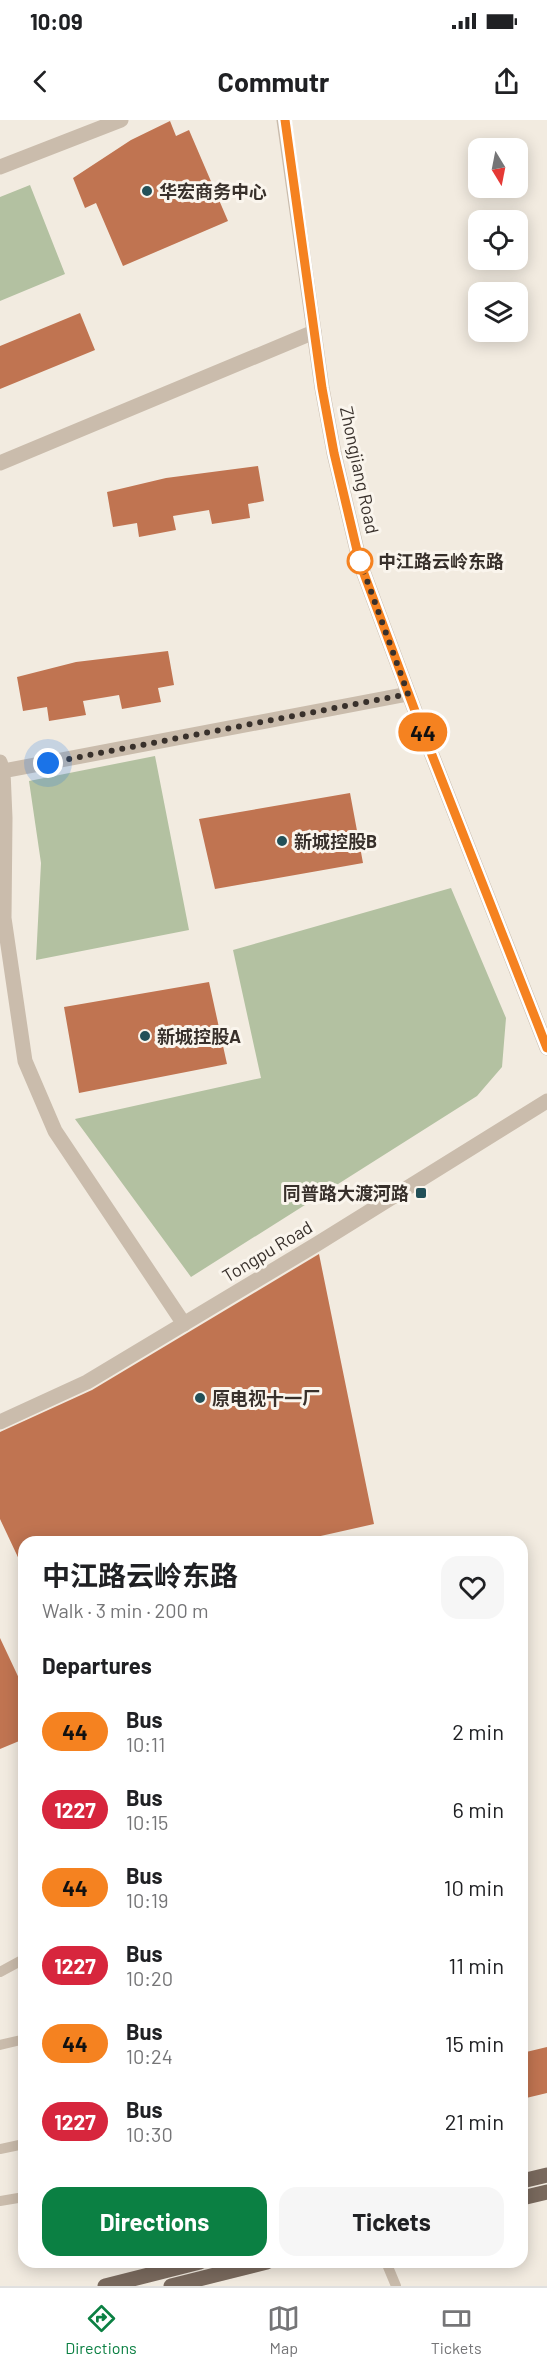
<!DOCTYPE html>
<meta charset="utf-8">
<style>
body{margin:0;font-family:Barlow,"Noto Sans SC",sans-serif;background:#f6f6f6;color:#202124;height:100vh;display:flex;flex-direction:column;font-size:22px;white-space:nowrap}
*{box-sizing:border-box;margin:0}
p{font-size:20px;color:#757577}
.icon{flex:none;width:33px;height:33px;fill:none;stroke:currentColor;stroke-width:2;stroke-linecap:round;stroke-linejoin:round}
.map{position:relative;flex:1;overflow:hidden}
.sheet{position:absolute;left:18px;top:1416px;width:510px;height:732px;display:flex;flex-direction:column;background:#fff;border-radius:18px;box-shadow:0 3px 15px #0003}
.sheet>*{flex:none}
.badge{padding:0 12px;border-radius:20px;font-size:21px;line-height:39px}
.needle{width:39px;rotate:170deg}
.controls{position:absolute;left:468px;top:18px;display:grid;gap:12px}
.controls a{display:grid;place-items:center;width:60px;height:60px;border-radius:12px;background:#fff;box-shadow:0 3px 15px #0003;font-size:30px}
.you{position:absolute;width:30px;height:30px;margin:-15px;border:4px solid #fff;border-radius:50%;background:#1a73e8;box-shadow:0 0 0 9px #1a73e833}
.map>.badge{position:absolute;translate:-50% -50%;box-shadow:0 0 0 3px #fff}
h2{padding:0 24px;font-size:22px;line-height:54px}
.round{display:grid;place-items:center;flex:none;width:63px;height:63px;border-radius:18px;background:#f6f6f6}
.overview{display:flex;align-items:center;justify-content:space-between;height:102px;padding:0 24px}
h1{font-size:28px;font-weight:700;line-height:45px}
.cta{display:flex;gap:12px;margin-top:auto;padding:12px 24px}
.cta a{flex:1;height:69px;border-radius:18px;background:#0b8043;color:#fff;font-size:24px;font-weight:700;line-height:69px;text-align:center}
.cta a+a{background:#f6f6f6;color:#202124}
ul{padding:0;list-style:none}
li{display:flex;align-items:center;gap:18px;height:78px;padding:0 24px}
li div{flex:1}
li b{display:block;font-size:22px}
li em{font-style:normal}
li .badge{min-width:66px;font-weight:700;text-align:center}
.status{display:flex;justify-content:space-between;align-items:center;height:42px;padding:0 30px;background:#fff;direction:ltr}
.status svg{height:16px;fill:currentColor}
header{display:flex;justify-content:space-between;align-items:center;height:78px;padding:0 24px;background:#fff;font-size:27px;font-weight:700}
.menu{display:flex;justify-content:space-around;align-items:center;height:84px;border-top:2px solid #e0e0e0;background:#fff;font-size:16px;color:#757577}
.menu a{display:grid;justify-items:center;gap:3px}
.menu .selected{color:#0b8043}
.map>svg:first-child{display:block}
</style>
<div class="status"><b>10:09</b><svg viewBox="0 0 49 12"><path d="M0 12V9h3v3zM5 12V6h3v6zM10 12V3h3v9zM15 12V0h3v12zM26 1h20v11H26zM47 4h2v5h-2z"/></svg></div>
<header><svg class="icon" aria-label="back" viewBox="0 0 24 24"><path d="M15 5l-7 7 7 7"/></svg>Commutr<svg class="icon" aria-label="share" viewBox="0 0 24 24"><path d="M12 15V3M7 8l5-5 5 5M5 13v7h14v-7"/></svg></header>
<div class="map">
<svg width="547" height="2166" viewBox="0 0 547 2166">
<rect width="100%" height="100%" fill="#f2ebe0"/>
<path fill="#b3c1a1" d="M30 65 65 154 0 181V77Z
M155 636 189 810 36 840 41 743 29 661Z
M451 768 506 898 502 947 477 976 191 1157 75 999 261 958 233 830Z"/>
<path fill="#c07451" d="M170 1 176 16 189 10 228 101 123 146 96 83 85 88 73 58 131 20Z
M80 193 95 230 0 269V226Z
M258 346 264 381 248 384 250 398 212 404 209 390 173 396 176 410 139 417 137 403 113 407 107 372 166 358Z
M168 531 174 565 158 568 161 582 122 589 119 575 83 581 86 595 49 601 47 587 23 591 17 557 76 542Z
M350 673 363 743 215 769 199 699Z
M209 862 227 944 79 973 64 887Z
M319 1134 374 1404 294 1422H24V1450L0 1399V1312L92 1270Z
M0 1518 24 1569V1619L0 1629Z
M547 1927V1973L522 1979V1933Z"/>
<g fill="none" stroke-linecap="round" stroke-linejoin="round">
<path stroke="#cabcac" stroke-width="10" d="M0 1852 24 1839
M0 1925 21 1920 24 1921
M0 2029 24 2024
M0 2081 24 2077
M386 2142 396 2166"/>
<path stroke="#cabcac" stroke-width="15" d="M0 47 121 0
M0 343 314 212
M0 642 3 651 5 698 4 798 25 941 55 1011 184 1204
M3 651 408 574"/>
<path stroke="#cabcac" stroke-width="15" d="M284 0 322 268 334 333 360 443 421 607 547 928
M0 1302 87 1262 317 1124 547 981"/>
<path stroke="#79695d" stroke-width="15" d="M522 2061 547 2055
M522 2078 547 2072
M105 2166 200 2142
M171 2166 267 2142"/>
</g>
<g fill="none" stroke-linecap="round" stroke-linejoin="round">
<defs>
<path id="line" d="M285 0 322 268 334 333 360 443 421 607 547 928"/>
</defs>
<use href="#line" stroke="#fff" stroke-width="14"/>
<use href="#line" stroke="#f58220" stroke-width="9"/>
<path stroke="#38302b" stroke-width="6" stroke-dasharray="0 10.8" d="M48 643 408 574 360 441"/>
</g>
<g fill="#225058" stroke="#faf5ed" stroke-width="2">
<circle cx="147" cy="71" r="6"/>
<circle cx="282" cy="721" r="6"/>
<circle cx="145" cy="916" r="6"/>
<rect x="415" y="1067" width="12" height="12" rx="3"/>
<circle cx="200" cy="1278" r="6"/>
</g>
<circle fill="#fff" stroke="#f58220" stroke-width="3" cx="360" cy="441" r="12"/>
<g text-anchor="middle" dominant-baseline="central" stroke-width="6" stroke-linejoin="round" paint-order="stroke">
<g font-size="18" font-weight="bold" fill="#38302b" stroke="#faf5ed" text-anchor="start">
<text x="159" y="71">华宏商务中心</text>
<text x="294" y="721">新城控股B</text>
<text x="157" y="916">新城控股A</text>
<text x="409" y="1073" text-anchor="end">同普路大渡河路</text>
<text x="212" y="1278">原电视十一厂</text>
</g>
<g font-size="18" fill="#38302b" stroke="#faf5ed">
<text transform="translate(360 350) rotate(78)">Zhongjiang Road</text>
<text transform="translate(267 1131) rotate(-31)">Tongpu Road</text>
</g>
<g font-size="18" font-weight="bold" fill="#38302b" stroke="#faf5ed" text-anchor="start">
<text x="378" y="441">中江路云岭东路</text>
</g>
</g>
</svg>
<div class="controls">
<a><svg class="needle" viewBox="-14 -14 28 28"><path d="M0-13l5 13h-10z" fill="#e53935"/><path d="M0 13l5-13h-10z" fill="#757577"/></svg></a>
<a><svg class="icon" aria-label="locate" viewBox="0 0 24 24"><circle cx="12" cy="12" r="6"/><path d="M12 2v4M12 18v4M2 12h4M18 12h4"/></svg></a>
<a><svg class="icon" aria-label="layers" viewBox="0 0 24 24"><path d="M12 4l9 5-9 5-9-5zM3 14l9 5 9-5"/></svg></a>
</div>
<div class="you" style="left:48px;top:643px"></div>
<b class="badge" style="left:423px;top:612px;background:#f58220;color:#111">44</b>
<section class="sheet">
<div class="overview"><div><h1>中江路云岭东路</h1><p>Walk · 3 min · 200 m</p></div><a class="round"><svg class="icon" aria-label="heart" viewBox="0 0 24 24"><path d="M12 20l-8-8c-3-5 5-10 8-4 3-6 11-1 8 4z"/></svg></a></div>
<h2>Departures</h2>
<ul>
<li><span class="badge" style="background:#f58220;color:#111">44</span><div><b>Bus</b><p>10:11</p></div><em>2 min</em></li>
<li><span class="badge" style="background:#d7263d;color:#fff">1227</span><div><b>Bus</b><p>10:15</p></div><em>6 min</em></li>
<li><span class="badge" style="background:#f58220;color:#111">44</span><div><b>Bus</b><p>10:19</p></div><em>10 min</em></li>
<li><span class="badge" style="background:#d7263d;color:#fff">1227</span><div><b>Bus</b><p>10:20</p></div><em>11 min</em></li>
<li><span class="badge" style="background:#f58220;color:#111">44</span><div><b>Bus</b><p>10:24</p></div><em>15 min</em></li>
<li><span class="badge" style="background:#d7263d;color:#fff">1227</span><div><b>Bus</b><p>10:30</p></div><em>21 min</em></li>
</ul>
<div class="cta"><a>Directions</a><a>Tickets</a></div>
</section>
</div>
<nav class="menu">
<a class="selected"><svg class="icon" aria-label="directions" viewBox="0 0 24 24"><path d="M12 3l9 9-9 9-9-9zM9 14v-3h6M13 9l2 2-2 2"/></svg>Directions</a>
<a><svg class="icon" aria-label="map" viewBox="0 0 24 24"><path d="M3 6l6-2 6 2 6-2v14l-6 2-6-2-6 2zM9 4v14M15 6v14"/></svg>Map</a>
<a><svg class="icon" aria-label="tickets" viewBox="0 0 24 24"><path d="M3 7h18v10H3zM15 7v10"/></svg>Tickets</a>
</nav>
